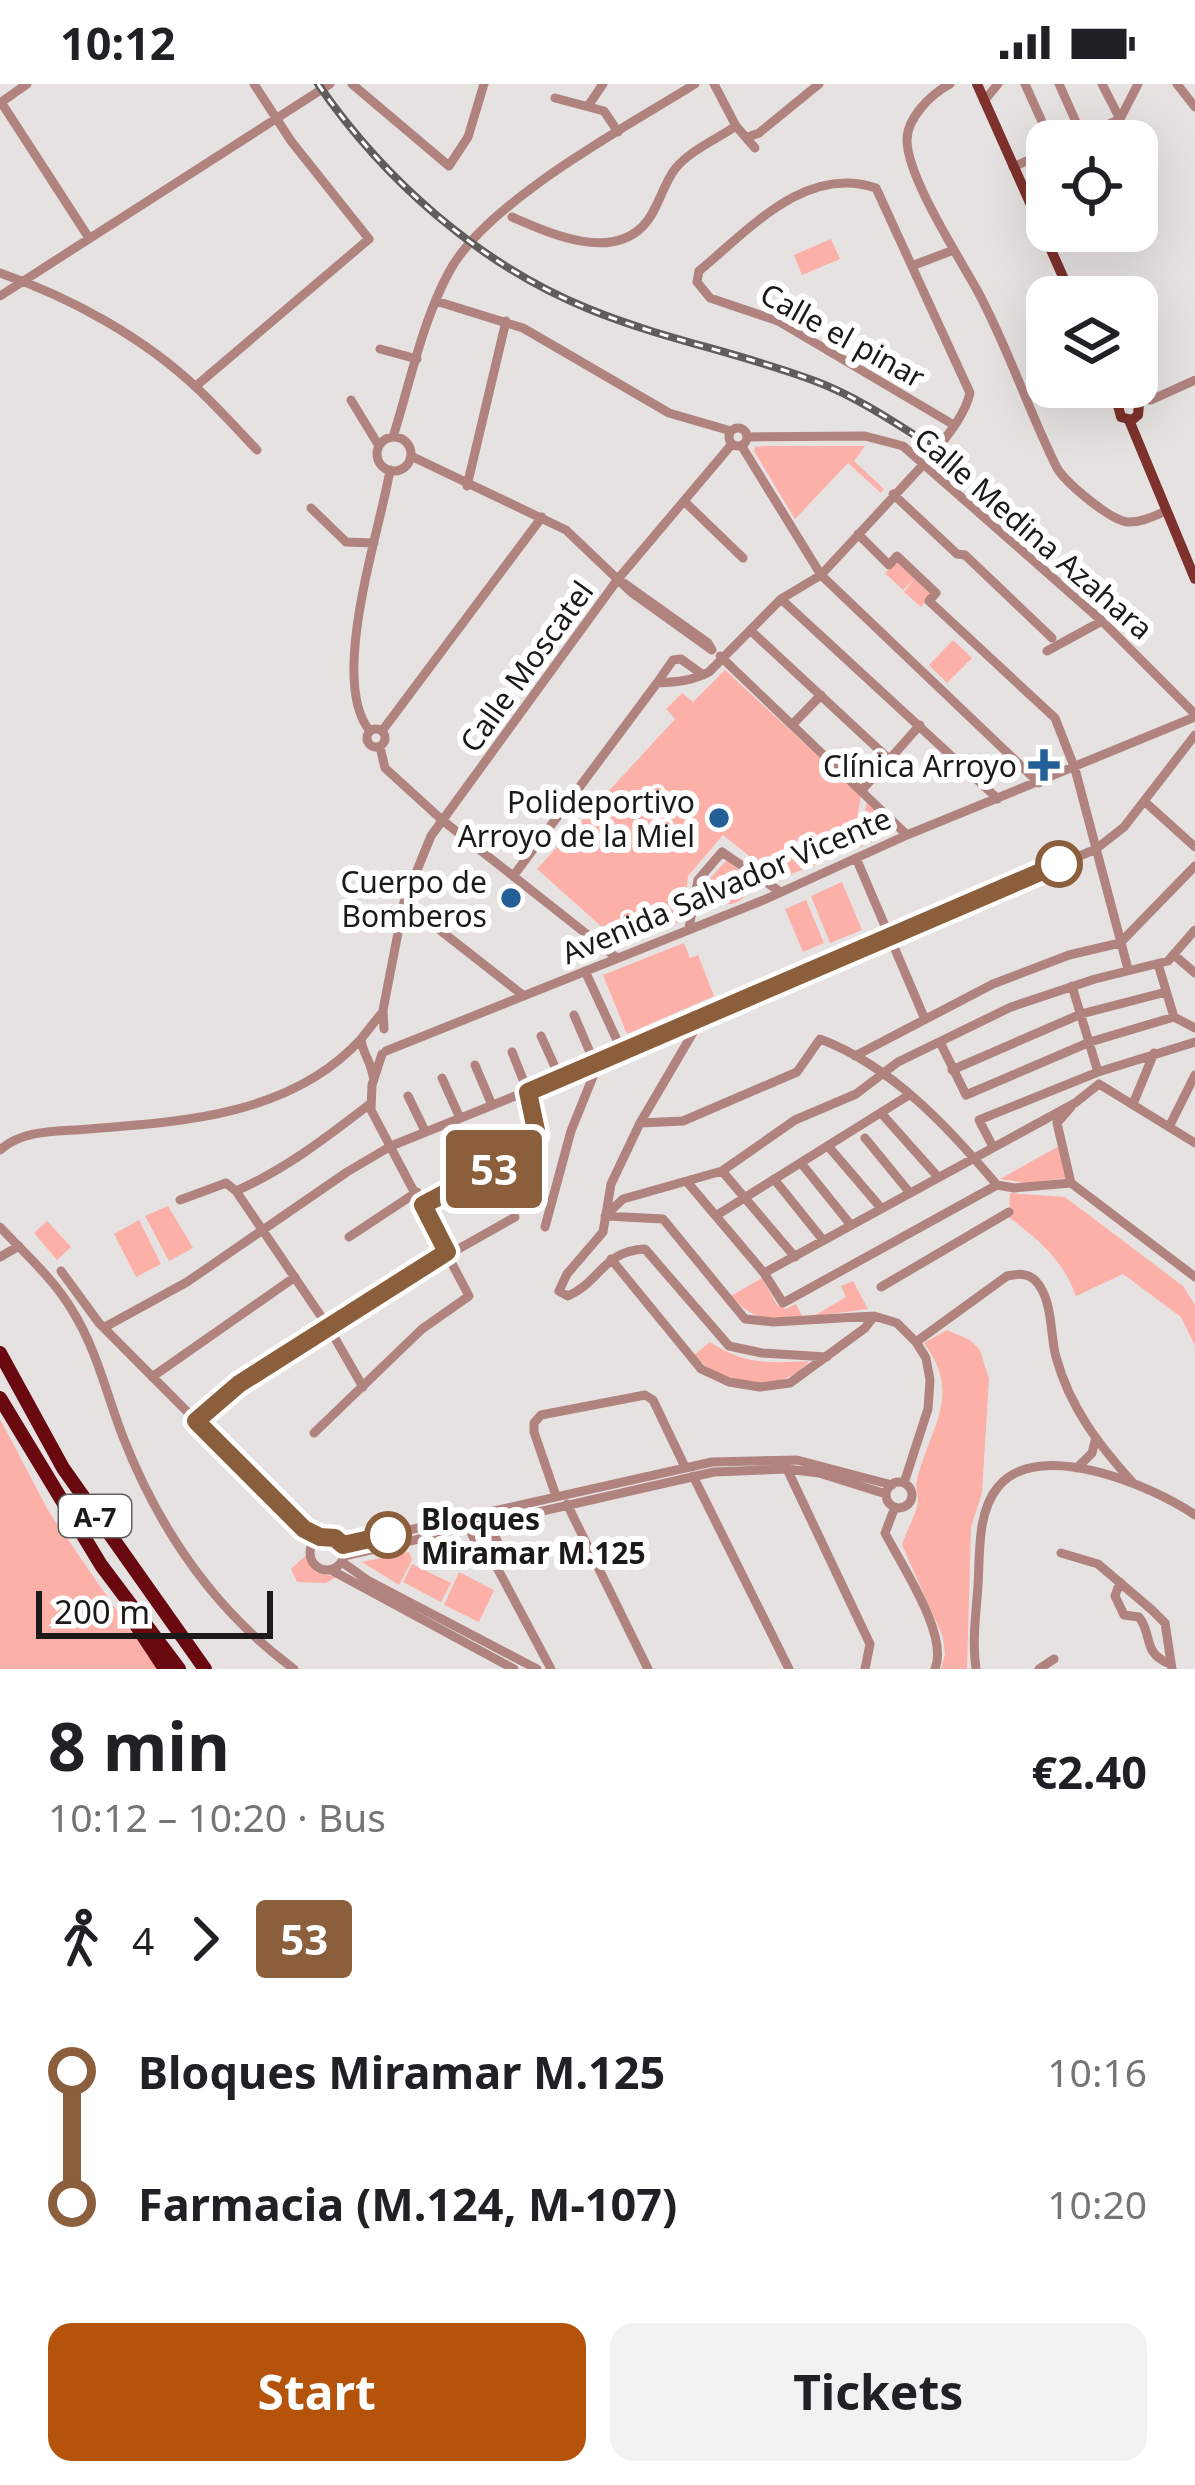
<!DOCTYPE html>
<meta charset="utf-8">
<style>
body{margin:0;font-family:"Noto Sans",sans-serif;background:#f2f2f2;color:#202124;height:100vh;display:flex;flex-direction:column;font-size:45px;white-space:nowrap}
*{box-sizing:border-box;margin:0}
p{font-size:39px;color:#757577}
.icon{flex:none;width:66px;height:66px;fill:none;stroke:currentColor;stroke-width:2;stroke-linecap:round;stroke-linejoin:round}
.map{position:relative;height:1585px;overflow:hidden}
.side{display:flex;flex-direction:column;background:#fff;flex:1}
.side>*{flex:none}
.badge{padding:0 24px;border-radius:9px;font-size:42px;line-height:78px}
.tools{position:absolute;left:1026px;top:36px;display:grid;gap:24px}
.tools a{display:grid;place-items:center;width:132px;height:132px;border-radius:24px;background:#fff;box-shadow:0 12px 48px #0002;font-size:60px}
.scale{position:absolute;left:36px;bottom:30px;width:237px;box-sizing:border-box;padding-left:12px;border:6px solid #1b1a19;border-top:0;font-size:33px;line-height:42px;white-space:nowrap;color:#1b1a19;-webkit-text-stroke:9px #fff;paint-order:stroke}
.map>.badge{position:absolute;translate:-50% -50%;box-shadow:0 0 0 6px #fff}
.legs{display:flex;align-items:center;gap:18px;height:132px;padding:0 48px;font-size:39px}
.legs p{margin-inline-start:auto}
.headline{display:flex;align-items:center;justify-content:space-between;height:204px;padding:0 48px}
h1{font-size:66px;font-weight:700;line-height:90px}
.button{display:flex;gap:24px;margin-top:auto;padding:24px 48px}
.button a{flex:1;height:138px;border-radius:24px;background:#b45309;color:#fff;font-size:48px;font-weight:700;line-height:138px;text-align:center}
.button a+a{background:#f2f2f2;color:#202124}
ul{padding:0 48px;list-style:none}
li{display:flex;align-items:center;gap:42px;height:132px;font-size:45px}
li i{display:grid;place-items:center;width:18px;height:100%;margin:0 15px;background:currentColor}
li i::after{content:'';width:30px;height:30px;margin:-15px;border:9px solid;border-radius:50%;background:#fff}
li p{margin-inline-start:auto}
li:first-child i{background:linear-gradient(#0000 50%,currentColor 0)}
li:last-child i{background:linear-gradient(currentColor 50%,#0000 0)}
.status{display:flex;justify-content:space-between;align-items:center;height:84px;padding:0 60px;background:#fff;direction:ltr}
.status svg{height:33px;fill:currentColor}
.map>svg:first-child{display:block}
</style>
<div class="status"><b>10:12</b><svg viewBox="0 0 49 12"><path d="M0 12V9h3v3zM5 12V6h3v6zM10 12V3h3v9zM15 12V0h3v12zM26 1h20v11H26zM47 4h2v5h-2z"/></svg></div>
<div class="map">
<svg width="1195" height="1585" viewBox="0 0 1195 1585">
<rect width="100%" height="100%" fill="#e6e2e2"/>
<path fill="#fcb0a8" d="M831 155 840 175 802 191 794 171Z
M764 362H865L854 377 884 405 881 409 848 379 795 435 754 367 755 363Z
M897 477 933 510 921 523 904 508 914 495 903 506 885 489Z
M953 556 972 574 947 599 929 581Z
M725 586 861 712 854 752 844 763 831 775 778 795 723 751 688 792 683 836 622 861 537 785 675 635 666 625 682 609 693 618Z
M867 717 896 746 857 765Z
M727 776 755 800C735 828 733 817 703 822L705 808 701 804Z
M842 798 862 846 830 859 811 812Z
M806 816 824 859 803 868 785 825Z
M684 859 690 874 698 871 714 912 627 950 603 891Z
M1059 1062 1066 1094 1027 1099 1000 1095Z
M1010 1109 1065 1113 1183 1202 1195 1221V1262L1181 1233 1123 1190 1076 1212C1063 1175 1038 1156 1009 1133Z
M168 1122 193 1164 169 1177 145 1132Z
M139 1136 161 1180 136 1193 114 1150Z
M47 1137 71 1163 57 1176 34 1149Z
M762 1194 777 1221 785 1225 796 1220 802 1232C767 1234 756 1239 731 1212Z
M853 1197 868 1225 814 1232 846 1213 841 1202Z
M947 1246 970 1256 980 1266 989 1295 982 1409 971 1443 967 1585H941L945 1570 943 1553 902 1461C906 1447 918 1428 918 1415 918 1409 915 1402 917 1396 930 1343 963 1311 924 1259Z
M710 1258C745 1281 768 1279 809 1277 782 1312 721 1302 694 1271Z
M0 1335 49 1428 157 1585H0Z
M409 1468 412 1476 399 1501 362 1478Z
M305 1472 315 1488 336 1493 326 1499 297 1498 291 1485Z
M412 1480 451 1499 441 1518 403 1498Z
M459 1488 494 1506 479 1538 444 1521Z"/>
<g fill="none" stroke-linecap="round" stroke-linejoin="round">
<path stroke="#b1837f" stroke-width="9" d="M352 0 449 82 468 53 484 0
M714 0 736 42 755 64
M950 0C931 10 907 34 907 56 907 93 959 173 977 206 1008 263 1028 326 1057 384 1067 400 1109 435 1127 438 1140 439 1154 432 1166 427
M1025 0 1048 51
M1059 0 1076 38
M1102 0 1120 35
M1177 0 1195 23
M555 14 604 27 618 48
M984 17 998 0
M1 18 89 154
M0 19 27 0
M588 22 603 0
M748 53 759 49 819 0
M1071 57 1120 35 1138 0
M1013 83 1047 68
M512 133C549 149 609 177 643 142 658 127 662 102 675 85 689 67 717 55 736 42
M914 181 951 167
M0 189C70 213 145 254 199 306 219 325 238 346 257 366
M0 212 330 0
M436 217 523 244 669 329 731 347
M380 265 417 275
M196 302 369 155 291 57 254 0
M1134 315 1151 316 1195 296
M351 316 379 362
M729 353a9 9 0 1 1 18 0a9 9 0 1 1-18 0Z
M393 353C410 299 422 238 449 188 486 118 626 43 695 0
M747 353 865 352 903 362 1102 537 1195 630
M377 370a17 17 0 1 1 34 0a17 17 0 1 1-34 0Z
M741 361 821 491 1039 699
M411 372 566 446 631 508 712 566 708 559 618 495
M467 402 506 237
M893 410 957 470 965 471 1052 554
M684 417 743 474
M311 424 346 458 374 459
M858 450 889 481 897 472 936 509 929 517 1055 634 1075 685 1128 885
M781 515 998 715
M750 546 889 675
M1047 567 1102 537
M720 572 907 751
M703 591 681 575 673 576 657 599C676 598 692 597 709 588L781 515 821 491 933 370C947 352 965 331 970 309L876 104C805 80 748 147 699 187L697 198 710 214 778 237 954 341
M792 641 821 611
M367 654a9 9 0 1 1 18 0a9 9 0 1 1-18 0Z
M370 647C328 597 380 447 390 386
M382 647 542 433
M380 663 385 684 442 736 617 874
M862 706 920 641
M1144 717 1195 763
M856 774 924 933
M514 791 657 599
M404 818 524 912
M689 844 698 796 722 768 779 807
M1174 871 1195 889
M1158 880 1174 933 1195 944
M585 887 622 967
M1072 902 1098 988
M696 936 694 947 640 1039 611 1100 603 1148 567 1190 559 1207 568 1212C601 1197 603 1167 645 1165L729 1262 762 1269 827 1273
M384 945 383 926 404 818 431 752 618 495 732 360
M541 952 560 994
M940 958 966 1011 1090 958 1174 933
M386 967 766 815 907 751 1195 633
M855 972 993 900 1069 871 1120 859 1195 782
M475 981 492 1021
M952 986 1081 930 1166 908
M373 992C371 978 362 968 361 955L380 931
M442 994 460 1034
M1099 1000 1195 1059
M408 1012 425 1047
M1133 1020 1154 969
M1071 1023 1057 1039 1071 1099
M881 1029 938 1093
M640 1039 683 1037 797 988 820 955C892 982 949 1044 997 1101
M1170 1041 1195 991
M865 1054 910 1109
M992 1061 979 1036 1098 988 1195 958
M828 1062 881 1124
M0 1066C23 1045 58 1048 88 1045 183 1038 292 1031 361 955
M801 1079 850 1140
M722 1087 795 1173
M774 1095 823 1156
M688 1099 764 1189 783 1219 997 1101 1014 1104 1071 1099
M1071 1099 1195 1193
M236 1107 329 1244 363 1303
M180 1116 226 1099 236 1107C286 1085 327 1053 370 1020
M423 1122 528 1065 537 1051 528 1008 512 968
M717 1131 909 1011
M605 1132 623 1115 722 1087 795 1036 856 1010 898 978 1011 923 1095 895 1168 877 1195 846
M606 1132 663 1135 745 1235 773 1238 874 1232 897 1239 916 1258 926 1274 930 1296 928 1325 904 1399
M0 1143C25 1170 53 1194 72 1226 97 1266 106 1309 123 1353 159 1445 214 1526 294 1585
M545 1143 571 1047 594 990 595 980 574 931
M349 1153 417 1108
M0 1173 19 1162
M611 1175 701 1285 729 1298 760 1303 790 1299 865 1244 874 1232
M61 1187 99 1239 304 1445 320 1453
M764 1189 1075 1019 1099 1000
M881 1203 1009 1128
M105 1243 187 1198 347 1088 391 1062 595 980 1096 765 1124 743 1195 651
M916 1258 1007 1192C1020 1189 1031 1189 1039 1201 1053 1221 1050 1251 1056 1273 1070 1324 1099 1361 1133 1399
M152 1293 295 1193
M196 1337 239 1300 384 1207 515 1133
M314 1349 422 1245 469 1212 371 1026 372 1001 382 970
M1077 1384 1092 1369 1095 1357
M787 1385 870 1560 865 1585
M693 1392 789 1585
M886 1411a13 13 0 1 1 26 0a13 13 0 1 1-26 0Z
M556 1412 534 1348V1339L541 1331 645 1311 653 1316 685 1383
M567 1420 648 1585
M895 1423 885 1449C902 1482 949 1551 935 1585
M489 1439 499 1461 494 1478
M469 1444 480 1468 494 1478 551 1585
M310 1469a17 17 0 1 1 34 0a17 17 0 1 1-34 0Z
M342 1461 712 1378 797 1376 892 1401
M1061 1469 1098 1480 1152 1526 1165 1539 1172 1585
M344 1472 714 1388 787 1385 819 1389 886 1410
M342 1478 367 1496 537 1585
M331 1486 514 1585
M1120 1498 1115 1512 1124 1531 1139 1533C1153 1551 1142 1568 1168 1579
M976 1585C972 1558 976 1529 978 1502 980 1470 977 1428 998 1403 1038 1353 1153 1402 1195 1431
M1039 1585 1054 1575"/>
<path stroke="#7e312d" stroke-width="10" d="M977 0 1072 213
M1113 303 1121 333 1132 336 1138 331 1139 320 1134 315 1119 319
M1129 336 1195 495"/>
<path stroke="#69090f" stroke-width="14" d="M0 1269 63 1384 205 1585
M0 1314 101 1481 179 1585
M130 1532 165 1585"/>
<defs>
<path id="rail" d="M318 0C384 96 480 181 589 225 662 255 741 269 815 297 855 312 891 336 927 359"/>
</defs>
<use href="#rail" stroke="#5e5c5c" stroke-width="8"/>
<use href="#rail" stroke="#fff" stroke-width="3" stroke-dasharray="9" stroke-linecap="butt"/>
</g>
<g fill="none" stroke-linecap="round" stroke-linejoin="round">
<defs>
<path id="line-1" d="M388 1451 343 1461 335 1454 320 1453 304 1445 196 1337 239 1300 447 1168 423 1121 528 1065 537 1051 528 1008 1059 780"/>
</defs>
<use href="#line-1" stroke="#fff" stroke-width="27"/>
<use href="#line-1" stroke="#8b5e3c" stroke-width="18"/>
</g>
<g fill="#246097" stroke="#fff" stroke-width="4.5">
<path d="M1038 663h12v12h12v12h-12v12h-12v-12h-12v-12h12z"/>
<circle cx="719" cy="734" r="12"/>
<circle cx="511" cy="814" r="12"/>
</g>
<g fill="#fff" stroke="#8b5e3c" stroke-width="6">
<circle cx="1059" cy="780" r="21"/>
<circle cx="388" cy="1451" r="21"/>
</g>
<g text-anchor="middle" dominant-baseline="central" stroke-width="12" stroke-linejoin="round" paint-order="stroke">
<rect fill="#fff" stroke="#5f5f5e" stroke-width="3" x="59" y="1411" width="72" height="42" rx="9"/>
<g font-size="27" font-weight="bold" fill="#1b1a19">
<text x="95" y="1432">A-7</text>
</g>
<g font-size="30" fill="#1b1a19" stroke="#fff">
<text transform="translate(843 251) rotate(29)">Calle el pinar</text>
<text transform="translate(1034 449) rotate(41)">Calle Medina Azahara</text>
<text transform="translate(526 582) rotate(-54)">Calle Moscatel</text>
<text transform="translate(726 801) rotate(-23)">Avenida Salvador Vicente</text>
</g>
<g font-size="30" fill="#1b1a19" stroke="#fff" text-anchor="end">
<text x="1017" y="681">Clínica Arroyo</text>
<text x="695" y="717">Polideportivo<tspan x="695" dy="34">Arroyo de la Miel</tspan></text>
<text x="487" y="797">Cuerpo de<tspan x="487" dy="34">Bomberos</tspan></text>
</g>
<g font-size="30" font-weight="bold" fill="#1b1a19" stroke="#fff" text-anchor="start">
<text x="421" y="1434">Bloques<tspan x="421" dy="34">Miramar M.125</tspan></text>
</g>
</g>
</svg>
<div class="tools">
<a><svg class="icon" aria-label="locate" viewBox="0 0 24 24"><circle cx="12" cy="12" r="6"/><path d="M12 2v4M12 18v4M2 12h4M18 12h4"/></svg></a>
<a><svg class="icon" aria-label="layers" viewBox="0 0 24 24"><path d="M12 4l9 5-9 5-9-5zM3 14l9 5 9-5"/></svg></a>
</div>
<div class="scale">200 m</div>
<b class="badge" style="left:494px;top:1085px;background:#8b5e3c;color:#fff">53</b>
</div>
<section class="side">
<div class="headline"><div><h1>8 min</h1><p>10:12 – 10:20 · Bus</p></div><b>€2.40</b></div>
<div class="legs"><svg class="icon" aria-label="walk" viewBox="0 0 24 24"><circle cx="13" cy="4" r="2"/><path d="M13 8l-2 6 4 7M11 14l-3 7M7 12l3-4h3l4 4"/></svg>4<svg class="icon" aria-label="forward" viewBox="0 0 24 24"><path d="M9 5l7 7-7 7"/></svg><b class="badge" style="background:#8b5e3c;color:#fff">53</b></div>
<ul>
<li><i style="color:#8b5e3c"></i><b>Bloques Miramar M.125</b><p>10:16</p></li>
<li><i style="color:#8b5e3c"></i><b>Farmacia (M.124, M-107)</b><p>10:20</p></li>
</ul>
<div class="button"><a>Start</a><a>Tickets</a></div>
</section>
